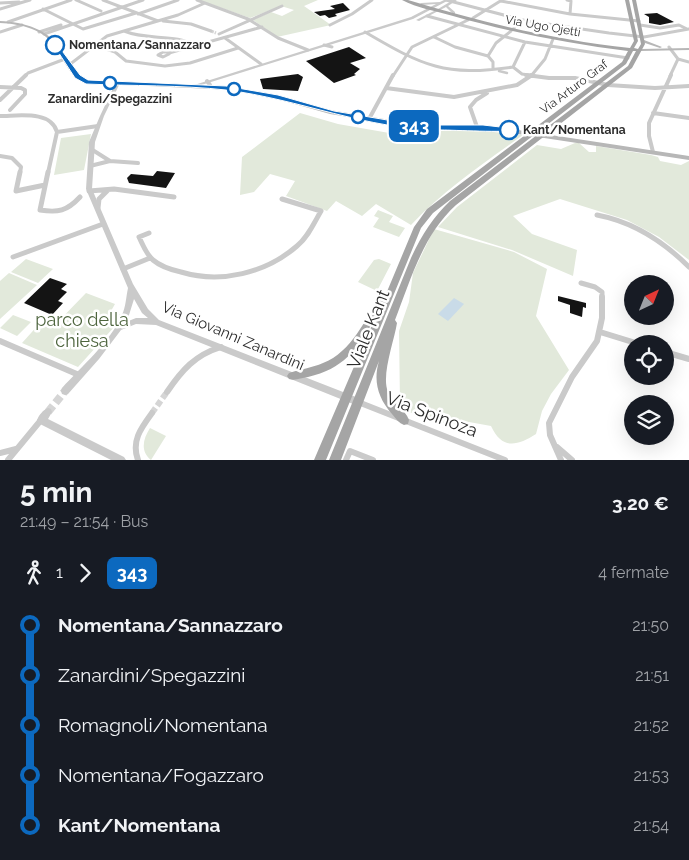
<!DOCTYPE html>
<html lang="it">
<meta charset="utf-8">
<style>
body{margin:0;font-family:Raleway,sans-serif;background:#242831;color:#f1f3f6;height:100vh;display:flex;flex-direction:column;font-size:19px;white-space:nowrap}
*{box-sizing:border-box;margin:0}
p{font-size:16px;color:#9ea1a6}
.icon{flex:none;width:28px;height:28px;fill:none;stroke:currentColor;stroke-width:2;stroke-linecap:round;stroke-linejoin:round}
.map{position:relative;height:460px;overflow:hidden}
.details{display:flex;flex-direction:column;background:#171b24;flex:1}
.details>*{flex:none}
.badge{padding:0 10px;border-radius:8px;font-size:18px;line-height:32px}
.needle{width:32px;rotate:43deg}
.controls{position:absolute;left:624px;top:275px;display:grid;gap:10px}
.controls a{display:grid;place-items:center;width:50px;height:50px;border-radius:50%;background:#171b24;box-shadow:0 5px 20px #0002;font-size:25px}
.map>.badge{position:absolute;translate:-50% -50%;box-shadow:0 0 0 2px #fff}
.legs{display:flex;align-items:center;gap:8px;height:55px;padding:0 20px;font-size:16px}
.legs p{margin-inline-start:auto}
.head{display:flex;align-items:center;justify-content:space-between;height:85px;padding:0 20px}
h1{font-size:28px;font-weight:700;line-height:38px}
ul{padding:0 20px;list-style:none}
li{display:flex;align-items:center;gap:18px;height:50px;font-size:19px}
li i{display:grid;place-items:center;width:8px;height:100%;margin:0 6px;background:currentColor}
li i::after{content:'';width:12px;height:12px;margin:-6px;border:4px solid;border-radius:50%;background:#171b24}
li p{margin-inline-start:auto}
li:first-child i{background:linear-gradient(#0000 50%,currentColor 0)}
li:last-child i{background:linear-gradient(currentColor 50%,#0000 0)}
.map>svg:first-child{display:block}
</style>
<div class="map">
<svg width="689" height="460" viewBox="0 0 689 460">
<rect width="100%" height="100%" fill="#fff"/>
<path fill="#e2e9db" d="M199 0H318L304 6 331 25 277 37 253 20 271 12 282 16 294 10 281 6 250 18Z
M300 113 338 124 412 137 440 134 441 131 475 130 523 135C484 163 444 190 411 225L376 204 362 216 336 201 327 211 286 196 295 181 270 174 254 192 240 195 242 157Z
M91 134 84 170 54 175 61 138Z
M575 143H579L589 152H596V146L651 155 658 157 660 161 681 165 689 161V260L659 237 627 220 560 199 513 216 532 234 577 250 573 276 512 250 438 227 457 207 537 145 561 149Z
M378 210 393 216 389 222 405 228 399 237 373 227 379 218 374 216Z
M434 229 514 252 547 269 536 316 569 370 551 394 542 411 536 434C517 446 502 450 491 426L469 422 446 424 403 410 400 404 399 331 409 302 413 273Z
M26 259 53 269 38 283 11 272Z
M379 259 391 264 377 291 358 282 374 260Z
M9 273 37 285 0 319V281Z
M86 293 115 304 111 311 121 315 115 326 78 367 22 343 40 323 52 328Z
M13 315 31 322 17 336 0 328Z
M150 428 166 436 151 460C140 451 143 439 150 428Z"/>
<path fill="#c9dbe8" d="M454 298 464 304 448 321 438 314Z"/>
<path fill="#141414" d="M343 3 350 10 335 14 337 16 329 18 325 15 320 16 314 12 335 9 330 6Z
M657 13 674 22 660 25 649 23V17L644 14Z
M349 47 366 58 350 63 360 69 354 74 356 75 334 83 306 61Z
M298 74 303 77 298 91 263 89 260 79Z
M157 171 175 173 166 188 129 183 127 178 131 174 153 176Z
M50 278 67 284 61 289 67 292 58 301 63 303 52 315 24 303Z
M558 296 586 303V308L583 307 582 317 570 313V305L558 301Z"/>
<g fill="none" stroke-linecap="round" stroke-linejoin="round">
<path stroke="#d5d5d5" stroke-width="3" stroke-dasharray="3 1" stroke-linecap="butt" d="M211 31 216 33"/>
<path stroke="#d5d5d5" stroke-width="6" stroke-dasharray="6 3" stroke-linecap="butt" d="M152 413 167 392"/>
<path stroke="#d5d5d5" stroke-width="8" stroke-dasharray="8 4" stroke-linecap="butt" d="M48 412 65 391"/>
<path stroke="#cacaca" stroke-width="2.5" d="M499 71 507 73"/>
<path stroke="#cacaca" stroke-width="3" d="M76 0 101 11
M103 0 158 21
M197 0 248 19 278 38 308 50
M446 0 527 21 609 33 644 37 689 29
M567 0 571 1 570 14
M501 1 570 14 639 21
M0 3 19 2
M0 9 30 0
M43 9 83 29 136 13
M138 14 178 0
M427 16 525 42 628 58
M473 18 502 0
M163 21 191 24 211 31
M8 22 71 0
M330 25 352 14 372 0
M640 25 660 28 679 25 687 29
M514 28 522 20
M124 31C148 41 174 33 197 46
M0 32 22 25
M39 32 61 25
M365 32C423 66 445 77 513 67L522 74 535 76
M44 34 143 0
M219 34 282 6
M559 36 562 27
M434 37 455 47 488 56
M225 38 261 64
M94 45 115 52 126 61 165 66 190 63 238 48
M324 45 332 47
M669 47 678 59 670 76
M163 52H168L169 54 163 57 158 55Z
M169 53 262 27
M678 59 689 62
M69 65 107 36 178 15 205 3
M513 67 525 42
M493 69V62L488 56 496 43 511 31
M25 76 28 73 65 59
M393 76 412 47 468 20
M531 76 545 59 553 39"/>
<path stroke="#cacaca" stroke-width="4" d="M526 75 549 78H575L608 85 655 88 689 86
M207 81 210 85
M0 87 21 88 25 90V94L10 110
M386 88 454 97 517 85 532 75
M0 100 26 75
M653 113 689 118
M0 116C18 116 51 110 57 132L98 126
M369 119 393 75
M477 127 470 107 476 100 487 93
M91 149 110 161
M653 152 649 136V123L671 75
M0 156 12 158 21 167 20 173
M90 166 110 161 138 163
M48 173 57 132"/>
<path stroke="#cacaca" stroke-width="5" d="M20 172 16 191 45 185
M48 172 40 210C58 213 67 211 80 197
M89 191 114 189 174 197
M98 208 99 199 107 191
M597 215C634 222 663 241 689 267
M149 233 139 237C143 245 146 254 153 260 160 266 172 270 181 272 221 284 266 273 297 246 308 237 314 223 321 211L282 199
M13 257 103 224
M123 269 150 258
M581 283 595 287 602 292V299"/>
<path stroke="#cacaca" stroke-width="6" d="M600 332 639 344
M0 341 79 375
M665 352 689 359
M167 392C182 370 195 355 221 347
M358 402 505 460
M557 447 572 460
M0 453 16 449
M8 460 41 420
M138 460C131 441 141 428 152 413
M346 460 350 451 373 460
M561 460 550 435 549 423 572 377 597 341 602 318V297"/>
<path fill="#cacaca" fill-rule="evenodd" d="M444 0H449L413 19 195 87 191 86 411 17 436 4 422 5 420 4 421 3 440 2Z
M453 0H457L448 6 455 12V14H453L446 7 419 21 416 20 438 9Z
M116 82 120 83 104 116 95 142 92 189 133 284 148 309 159 320 361 399 362 402 361 405 358 406 156 325 136 324 121 330 99 359 68 394 65 395 62 394 61 391 62 388C82 366 110 342 122 315 126 306 126 297 128 288L86 189 89 142 100 116ZM134 299 142 313 148 318H136L126 322 129 315Z
M48 408 51 409 52 412 48 419 124 457 126 460H111L38 423 37 420C39 415 43 410 48 408Z"/>
<path fill="#b7b7b7" fill-rule="evenodd" d="M0 21C24 22 49 29 62 51 69 62 74 74 87 81L232 88 278 96 330 110 402 122 430 125 498 127 689 156V160L498 131 430 129 402 126 330 114 277 99 232 90 86 83C70 77 65 62 56 48 44 29 21 24 0 23Z
M642 40H644L662 47 660 48 642 42Z
M689 48V50L641 51 639 50 641 49Z"/>
<path fill="#a5a5a5" fill-rule="evenodd" d="M402 0H408C481 22 554 40 630 48L634 41 625 0H629L638 41 634 48 638 49 641 44 632 0H636L645 44 632 68 456 205C423 235 411 279 395 320L397 323C394 342 381 375 388 392 393 403 405 409 409 420L408 424 404 425C399 423 396 419 392 414 378 398 373 381 379 361L341 460H329L411 258C421 236 433 217 450 201L628 66 636 51H633L626 64 433 213 421 228 326 460H314L374 320C357 350 343 369 308 377 301 378 295 381 289 379L287 376 289 373C300 369 312 368 323 363 352 352 365 319 381 295L386 294 414 227 427 209 622 62 628 51C569 44 510 32 453 16 436 11 417 8 402 0Z"/>
</g>
<path fill="#0c69bf" stroke="#fff" d="M53 44H57L80 75 88 80 226 86 278 95 334 111 405 123 433 125H483L509 128 513 130C509 133 452 130 442 130 368 130 299 99 226 90 182 85 131 86 86 84L75 78Z"/>
<g fill="#fff" stroke="#0c69bf" stroke-width="2.5">
<circle cx="55" cy="45" r="9"/>
<circle cx="110" cy="83" r="6"/>
<circle cx="234" cy="89" r="6"/>
<circle cx="358" cy="117" r="6"/>
<circle cx="509" cy="130" r="9"/>
</g>
<g text-anchor="middle" dominant-baseline="central" stroke-width="5" stroke-linejoin="round" paint-order="stroke">
<g font-size="12" fill="#2d2d2d" stroke="#fff">
<text transform="translate(543 26) rotate(10)">Via Ugo Ojetti</text>
<text transform="translate(574 87) rotate(-37)">Via Arturo Graf</text>
</g>
<g font-size="12" font-weight="bold" fill="#2d2d2d" stroke="#fff" text-anchor="start">
<text x="69" y="45">Nomentana/Sannazzaro</text>
<text x="110" y="99" text-anchor="middle">Zanardini/Spegazzini</text>
<text x="523" y="130">Kant/Nomentana</text>
</g>
<g font-size="15" fill="#2d2d2d" stroke="#fff">
<text transform="translate(233 336) rotate(23)">Via Giovanni Zanardini</text>
</g>
<g font-size="18" fill="#4e653e" stroke="#fff">
<text x="82" y="319">parco della<tspan x="82" dy="21">chiesa</tspan></text>
</g>
<g font-size="18" fill="#2d2d2d" stroke="#fff">
<text transform="translate(368 329) rotate(-68)">Viale Kant</text>
<text transform="translate(432 414) rotate(21)">Via Spinoza</text>
</g>
</g>
</svg>
<div class="controls">
<a><svg class="needle" viewBox="-14 -14 28 28"><path d="M0-13l5 13h-10z" fill="#e53935"/><path d="M0 13l5-13h-10z" fill="#9ea1a6"/></svg></a>
<a><svg class="icon" aria-label="locate" viewBox="0 0 24 24"><circle cx="12" cy="12" r="6"/><path d="M12 2v4M12 18v4M2 12h4M18 12h4"/></svg></a>
<a><svg class="icon" aria-label="layers" viewBox="0 0 24 24"><path d="M12 4l9 5-9 5-9-5zM3 14l9 5 9-5"/></svg></a>
</div>
<b class="badge" style="left:414px;top:126px;background:#0c69bf;color:#fff">343</b>
</div>
<section class="details">
<div class="head"><div><h1>5 min</h1><p>21:49 – 21:54 · Bus</p></div><b>3.20 €</b></div>
<div class="legs"><svg class="icon" aria-label="walk" viewBox="0 0 24 24"><circle cx="13" cy="4" r="2"/><path d="M13 8l-2 6 4 7M11 14l-3 7M7 12l3-4h3l4 4"/></svg>1<svg class="icon" aria-label="forward" viewBox="0 0 24 24"><path d="M9 5l7 7-7 7"/></svg><b class="badge" style="background:#0c69bf;color:#fff">343</b><p>4 fermate</p></div>
<ul>
<li><i style="color:#0c69bf"></i><b>Nomentana/Sannazzaro</b><p>21:50</p></li>
<li><i style="color:#0c69bf"></i><span>Zanardini/Spegazzini</span><p>21:51</p></li>
<li><i style="color:#0c69bf"></i><span>Romagnoli/Nomentana</span><p>21:52</p></li>
<li><i style="color:#0c69bf"></i><span>Nomentana/Fogazzaro</span><p>21:53</p></li>
<li><i style="color:#0c69bf"></i><b>Kant/Nomentana</b><p>21:54</p></li>
</ul>
</section>
